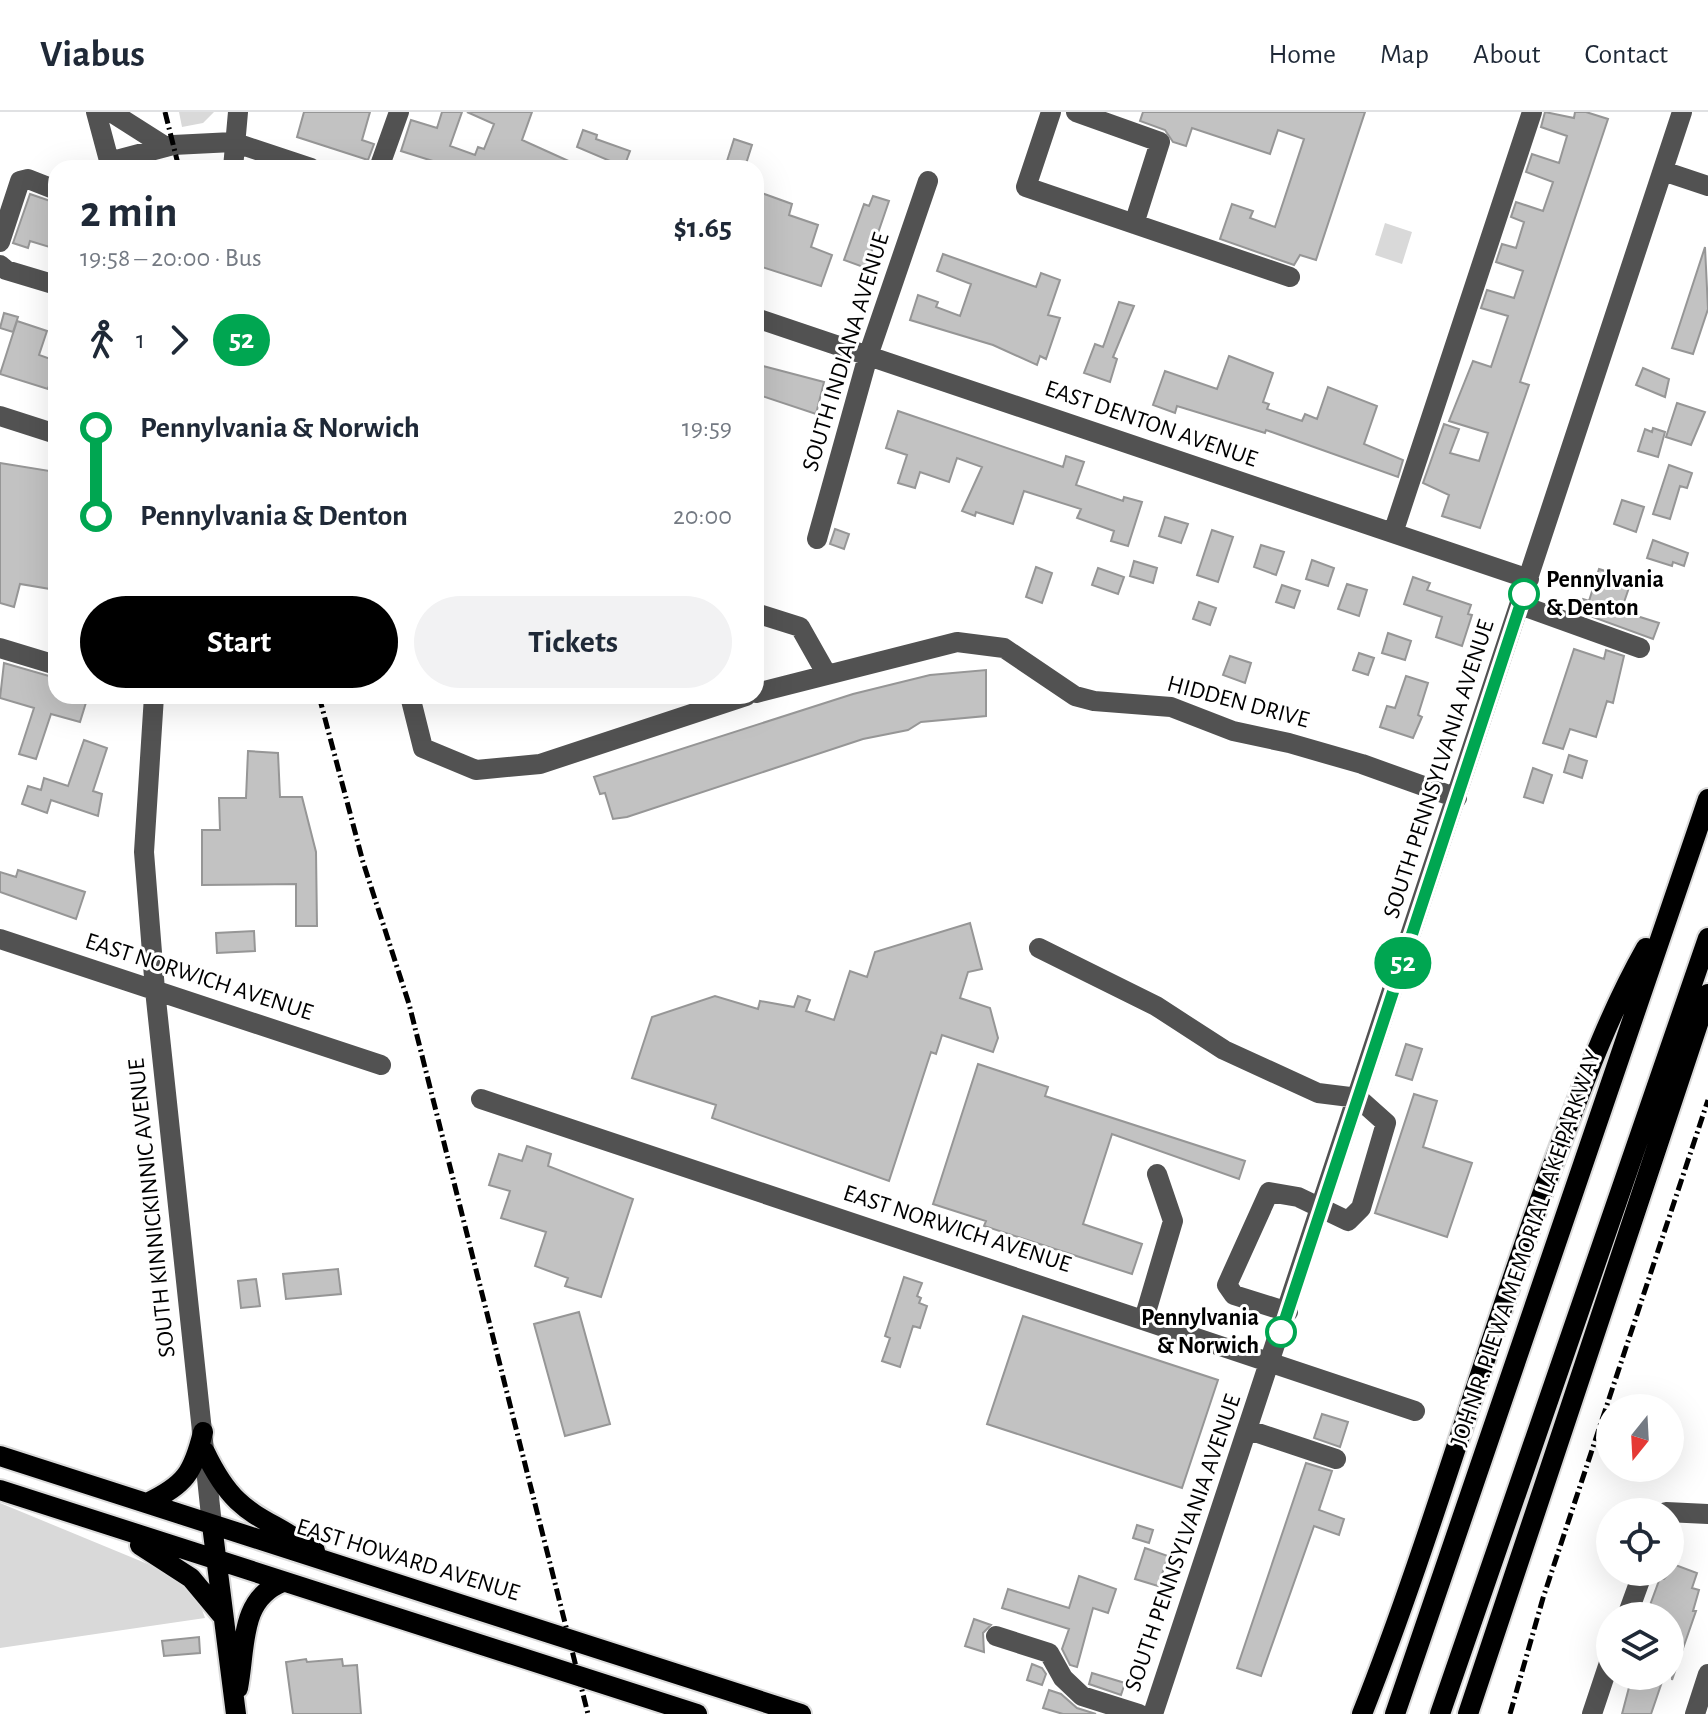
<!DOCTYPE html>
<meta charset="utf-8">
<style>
body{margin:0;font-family:"Alegreya Sans",sans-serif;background:#f2f2f3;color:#1f2937;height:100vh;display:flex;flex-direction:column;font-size:30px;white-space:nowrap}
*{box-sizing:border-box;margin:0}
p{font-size:26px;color:#747a83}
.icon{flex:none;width:44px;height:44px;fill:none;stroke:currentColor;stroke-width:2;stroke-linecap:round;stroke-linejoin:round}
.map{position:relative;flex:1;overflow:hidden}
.sheet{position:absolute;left:48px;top:48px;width:716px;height:544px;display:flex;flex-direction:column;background:#fff;border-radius:24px;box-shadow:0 8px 32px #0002}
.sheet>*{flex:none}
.badge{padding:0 16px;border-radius:26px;font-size:28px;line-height:52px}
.needle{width:52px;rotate:198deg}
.buttons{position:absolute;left:1596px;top:1282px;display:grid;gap:16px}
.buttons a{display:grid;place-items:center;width:88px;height:88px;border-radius:50%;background:#fff;box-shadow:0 8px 32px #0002;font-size:40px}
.map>.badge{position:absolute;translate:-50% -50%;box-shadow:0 0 0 4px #fff}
.legs{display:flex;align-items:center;gap:12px;height:88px;padding:0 32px;font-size:26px}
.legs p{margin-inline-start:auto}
.summary{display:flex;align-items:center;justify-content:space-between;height:136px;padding:0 32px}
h1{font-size:44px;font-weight:700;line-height:60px}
.action{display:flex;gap:16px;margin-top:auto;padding:16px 32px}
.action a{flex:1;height:92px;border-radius:48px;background:#000;color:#fff;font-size:32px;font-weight:700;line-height:92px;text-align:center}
.action a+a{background:#f2f2f3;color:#1f2937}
ul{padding:0 32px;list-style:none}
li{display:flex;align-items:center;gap:28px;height:88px;font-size:30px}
li i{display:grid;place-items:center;width:12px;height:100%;margin:0 10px;background:currentColor}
li i::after{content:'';width:20px;height:20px;margin:-10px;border:6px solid;border-radius:50%;background:#fff}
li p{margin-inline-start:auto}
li:first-child i{background:linear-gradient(#0000 50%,currentColor 0)}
li:last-child i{background:linear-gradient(currentColor 50%,#0000 0)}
header{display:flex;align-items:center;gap:48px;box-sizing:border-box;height:112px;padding:0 40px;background:#fff;border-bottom:2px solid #e0e1e3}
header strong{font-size:38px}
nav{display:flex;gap:44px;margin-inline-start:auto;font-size:28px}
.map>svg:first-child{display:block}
</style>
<header>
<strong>Viabus</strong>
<nav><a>Home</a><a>Map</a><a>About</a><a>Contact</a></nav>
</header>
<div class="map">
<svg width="1708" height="1602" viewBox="0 0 1708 1602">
<rect width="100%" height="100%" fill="#fff"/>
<path fill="#d9d9d9" d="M179 0H214L203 11 182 15Z
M1385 111 1412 120 1402 152 1375 143Z
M0 1391 172 1462 199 1489 205 1506 0 1536Z"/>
<path fill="#c2c2c2" stroke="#969696" stroke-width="2" d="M304 0H370L362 28 374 32 368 48 297 25Z
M442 0H462L450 34 475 43 478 35 484 37 494 12 467 0H532L522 28 584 56H455L401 39 411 8 437 16Z
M1143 0H1365L1316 148 1300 143 1294 153 1220 127 1232 92 1253 99 1250 106 1275 115 1304 27 1278 18 1270 42 1192 16 1186 34 1173 30 1165 18 1140 9Z
M1545 0 1574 6 1575 0H1586L1608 7 1520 270 1529 273 1480 416 1442 404 1449 383 1423 371 1444 312 1459 317 1450 341 1479 349 1488 321 1449 309 1473 249 1491 255 1508 204 1481 196 1487 178 1514 186 1523 159 1496 150 1502 132 1516 136 1524 110 1511 105 1516 90 1543 99 1553 70 1526 60 1532 42 1559 51 1567 24 1541 15Z
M583 18 597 23 596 27 630 39 624 55 577 35Z
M734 27 752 33 745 55 727 49Z
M756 79 792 92 789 103 818 113 811 135 832 143 821 174 756 153Z
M30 82 56 91 52 106 56 108V137L30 129 28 136 13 131Z
M873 84 889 89 866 156 844 148 864 92 869 94Z
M1705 135 1708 197 1693 242 1672 236Z
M943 142 1036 175 1041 161 1060 168 1048 203 1060 206 1046 247 1040 244 1037 253 993 233 910 208 918 183 938 190 936 195 960 204 971 172 937 159Z
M1119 190 1134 194 1113 245 1117 247 1110 270 1084 261 1095 232 1103 235Z
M4 201 18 205 13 220 0 216Z
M17 209 47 219 39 243 56 249 48 277 0 262Z
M1229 244 1273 261 1263 290 1269 292 1267 297 1302 309 1305 302 1317 307 1328 275 1377 294 1364 332 1403 348 1398 365 1266 318 1265 321 1177 294 1175 301 1153 293 1165 259 1217 277Z
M763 254 824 270 816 302 756 282Z
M1643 256 1669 267 1665 285 1636 273Z
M1677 291 1705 300 1691 333 1666 325Z
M898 299 1063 355 1066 344 1084 350 1076 373 1123 389 1124 385 1142 390 1128 434 1111 429 1114 419 1077 406 1081 397 1024 379 1013 412 976 400 975 404 962 399 982 355 957 346 949 370 920 360 915 376 898 371 907 343 886 336Z
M1653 316 1665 320 1658 345 1638 339 1645 317 1652 320Z
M0 351 56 360V478L20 472 14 495 0 491Z
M1669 353 1692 361 1687 376 1680 374 1670 407 1653 402Z
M1622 388 1644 395 1636 420 1614 412Z
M1165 405 1188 412 1181 431 1159 424Z
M835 417 849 422 844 437 830 432Z
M1212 418 1233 425 1218 470 1197 463Z
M1653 428 1688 441 1684 454 1673 450 1672 454 1647 446Z
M1261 433 1284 440 1276 463 1254 455Z
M1312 448 1334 456 1328 474 1306 467Z
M1134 449 1157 456 1153 471 1130 464Z
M1036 455 1052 461 1042 491 1026 485Z
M1098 456 1124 465 1118 482 1092 473Z
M1599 457 1632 467 1621 499 1659 511 1653 527 1579 500 1583 487 1589 489Z
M1413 465 1430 471 1427 478 1471 493 1468 502 1472 503 1462 534 1436 525 1442 505 1404 492Z
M1347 472 1367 478 1359 504 1338 497Z
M1282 473 1300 479 1294 496 1276 490Z
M1199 490 1216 496 1210 513 1193 507Z
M1388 521 1411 529 1405 548 1382 541Z
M1574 537 1604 547 1606 538 1624 544 1613 591 1607 589 1596 625 1570 617 1563 637 1543 631Z
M1359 541 1374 546 1368 563 1353 558Z
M1230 544 1251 551 1245 571 1223 563Z
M4 551 56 566V584H88L80 610 51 602 36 647 19 642 34 596 0 586Z
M986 558V604L921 610 908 618 863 627 627 705 613 707 605 681 600 682 594 665 853 582 930 563Z
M1406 564 1428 571 1418 603 1422 605 1413 626 1380 615 1387 594 1395 596Z
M84 628 107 636 93 679 102 682 98 704 51 688 47 701 22 692 28 674 41 678 44 666 68 674Z
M248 639 278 641 280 685H302L316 740 317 814H296V772L202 773V718H220L219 686H246Z
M1569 643 1587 649 1582 666 1564 660Z
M1533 656 1552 663 1543 691 1524 685Z
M18 758 85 780 76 807 0 780V760L16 765Z
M970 811 982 857 968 860 960 886 990 896 998 926 993 940 942 923 936 942 931 940 889 1069 712 1006 716 993 632 966 652 905 715 884 758 897 760 889 794 895 798 884 810 888 806 899 834 908 850 859 867 865 875 840Z
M254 819 255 839 217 841 216 821Z
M1406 932 1422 937 1412 968 1396 963Z
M978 952 1048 975 1045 984 1245 1049 1239 1067 1112 1022 1083 1112 1142 1132 1132 1162 984 1114 986 1109 933 1092Z
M1414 982 1437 989 1423 1035 1472 1051 1447 1125 1375 1101Z
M527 1034 551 1042 548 1054 633 1087 601 1185 565 1174 568 1166 535 1154 546 1120 501 1106 510 1079 489 1073 499 1042 522 1049Z
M338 1157 341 1182 286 1187 283 1162Z
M904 1165 922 1171 917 1184 921 1186 919 1191 927 1194 920 1216 913 1214 900 1255 882 1249 890 1226 885 1224Z
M256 1167 260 1194 241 1196 238 1169Z
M579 1200 610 1312 565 1324 534 1212Z
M1023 1204 1218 1268 1182 1376 987 1312Z
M1322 1302 1348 1310 1340 1335 1314 1326Z
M1306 1351 1332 1359 1319 1398 1344 1407 1339 1423 1314 1414 1261 1564 1237 1556Z
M1137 1413 1153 1418 1149 1431 1133 1426Z
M1145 1436 1168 1444 1158 1474 1135 1467Z
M1670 1451 1697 1461 1692 1476 1699 1478 1693 1499H1696L1672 1568 1670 1504H1646L1660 1466 1664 1467 1670 1460Z
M1079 1464 1116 1477 1108 1501 1093 1496 1077 1555 1070 1553 1062 1537 1069 1517 1002 1496 1008 1477 1069 1496Z
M974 1507 991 1513 983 1521 984 1540 965 1534Z
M199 1525 200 1541 164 1544 162 1529Z
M306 1547 307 1550 342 1547 343 1554 357 1553 361 1602H293L286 1550Z
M1032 1552 1042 1556 1046 1562 1042 1573 1027 1568Z
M1092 1561 1125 1571 1121 1583 1089 1572Z
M1632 1564H1664L1651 1602H1622Z
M1049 1578 1061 1582 1077 1596 1096 1602H1063L1043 1596Z"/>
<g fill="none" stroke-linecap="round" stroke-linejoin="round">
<defs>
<path id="major" d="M205 1340C237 1407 260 1400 315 1439
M0 1344 801 1602
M0 1378 697 1602
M147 1391C185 1373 193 1361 203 1320
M212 1413 236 1602
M140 1433 191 1466 221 1502
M238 1576C246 1535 239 1487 283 1470
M1362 1602C1434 1420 1486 1230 1555 1047 1582 976 1608 903 1646 836
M1395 1602 1708 687
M1440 1602 1708 826
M1468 1602 1708 882"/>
</defs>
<use href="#major" stroke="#dbdbdb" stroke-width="24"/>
<path stroke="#525252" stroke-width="20" d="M96 0 111 56
M111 0 166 35
M1051 0 1026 75 1290 165
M1076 0 1160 30 1134 112
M109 50 173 33 233 30 311 56
M233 56 238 0
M379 56 399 0
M1663 59 1708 74
M0 130 20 69 28 67 56 78
M0 153 6 158 56 173
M756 206 1529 467
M0 304 56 322
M1393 421 1532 0
M817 427 868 244 928 69
M1520 493 1640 536
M756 501 800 515 826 561
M0 536 56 553
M756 581 957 530 1004 536 1075 584 1094 589 1171 595 1233 619 1289 631 1362 652 1457 686
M154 584 144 740 155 878 212 1413
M410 584 423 636 476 658 540 652 746 584
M0 827 381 953
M1039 836 1156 894 1224 938 1318 981 1358 986 1386 1011 1361 1096 1348 1109 1298 1085 1269 1080 1227 1173 1234 1183 1288 1200
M481 987 1415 1299
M1144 1207 1173 1109 1157 1062
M1249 1318 1336 1347
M1666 1400 1708 1402
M1627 1504 1643 1460
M996 1524 1049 1541 1063 1566 1082 1584 1139 1602
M1153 1602 1682 0
M1592 1602 1610 1548
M1695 1602 1708 1562"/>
<use href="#major" stroke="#000" stroke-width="20"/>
<path stroke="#000" stroke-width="5" stroke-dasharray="12 4 2 4" stroke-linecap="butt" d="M165 0 179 56
M319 584 363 750 409 892 588 1602
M1510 1602 1543 1486 1708 988"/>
</g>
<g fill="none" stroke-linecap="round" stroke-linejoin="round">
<defs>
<path id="line-1" d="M1281 1220 1524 482"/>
</defs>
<use href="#line-1" stroke="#fff" stroke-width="18"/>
<use href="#line-1" stroke="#00a651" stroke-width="12"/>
</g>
<g fill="#fff" stroke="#00a651" stroke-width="4">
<circle cx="1524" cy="482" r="14"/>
<circle cx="1281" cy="1220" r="14"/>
</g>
<g text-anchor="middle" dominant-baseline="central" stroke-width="6" stroke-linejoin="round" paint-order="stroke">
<g font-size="24" fill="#000" stroke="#fff">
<text transform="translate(846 240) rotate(-73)">SOUTH INDIANA AVENUE</text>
<text transform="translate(1151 312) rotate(19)">EAST DENTON AVENUE</text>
<text transform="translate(1238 590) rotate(15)">HIDDEN DRIVE</text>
<text transform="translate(1439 657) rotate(-72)">SOUTH PENNSYLVANIA AVENUE</text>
<text transform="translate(199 865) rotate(18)">EAST NORWICH AVENUE</text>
<text transform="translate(152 1096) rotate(-96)">SOUTH KINNICKINNIC AVENUE</text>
<text transform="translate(957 1117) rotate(18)">EAST NORWICH AVENUE</text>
<text transform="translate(1526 1136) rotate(-71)">JOHN R. PLEWA MEMORIAL LAKE PARKWAY</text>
<text transform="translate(1183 1431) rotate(-71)">SOUTH PENNSYLVANIA AVENUE</text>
<text transform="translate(408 1448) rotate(17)">EAST HOWARD AVENUE</text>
</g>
<g font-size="24" font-weight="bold" fill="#000" stroke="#fff" text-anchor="start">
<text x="1546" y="468">Pennylvania<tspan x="1546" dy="28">&amp; Denton</tspan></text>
<text x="1259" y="1206" text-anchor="end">Pennylvania<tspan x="1259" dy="28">&amp; Norwich</tspan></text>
</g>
</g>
</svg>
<div class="buttons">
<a><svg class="needle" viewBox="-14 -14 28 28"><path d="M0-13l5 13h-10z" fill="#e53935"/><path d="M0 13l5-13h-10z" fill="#747a83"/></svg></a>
<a><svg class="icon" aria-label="locate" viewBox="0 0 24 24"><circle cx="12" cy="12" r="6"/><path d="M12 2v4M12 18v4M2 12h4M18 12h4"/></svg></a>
<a><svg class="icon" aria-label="layers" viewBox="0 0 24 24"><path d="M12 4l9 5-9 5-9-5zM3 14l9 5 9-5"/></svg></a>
</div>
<b class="badge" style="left:1403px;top:851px;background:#00a651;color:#fff">52</b>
<section class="sheet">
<div class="summary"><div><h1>2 min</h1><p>19:58 – 20:00 · Bus</p></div><b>$1.65</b></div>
<div class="legs"><svg class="icon" aria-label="walk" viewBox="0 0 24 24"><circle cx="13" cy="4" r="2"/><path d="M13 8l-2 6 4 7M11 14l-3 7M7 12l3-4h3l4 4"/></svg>1<svg class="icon" aria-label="forward" viewBox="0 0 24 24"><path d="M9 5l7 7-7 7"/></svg><b class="badge" style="background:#00a651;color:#fff">52</b></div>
<ul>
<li><i style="color:#00a651"></i><b>Pennylvania &amp; Norwich</b><p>19:59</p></li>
<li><i style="color:#00a651"></i><b>Pennylvania &amp; Denton</b><p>20:00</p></li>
</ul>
<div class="action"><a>Start</a><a>Tickets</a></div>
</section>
</div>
